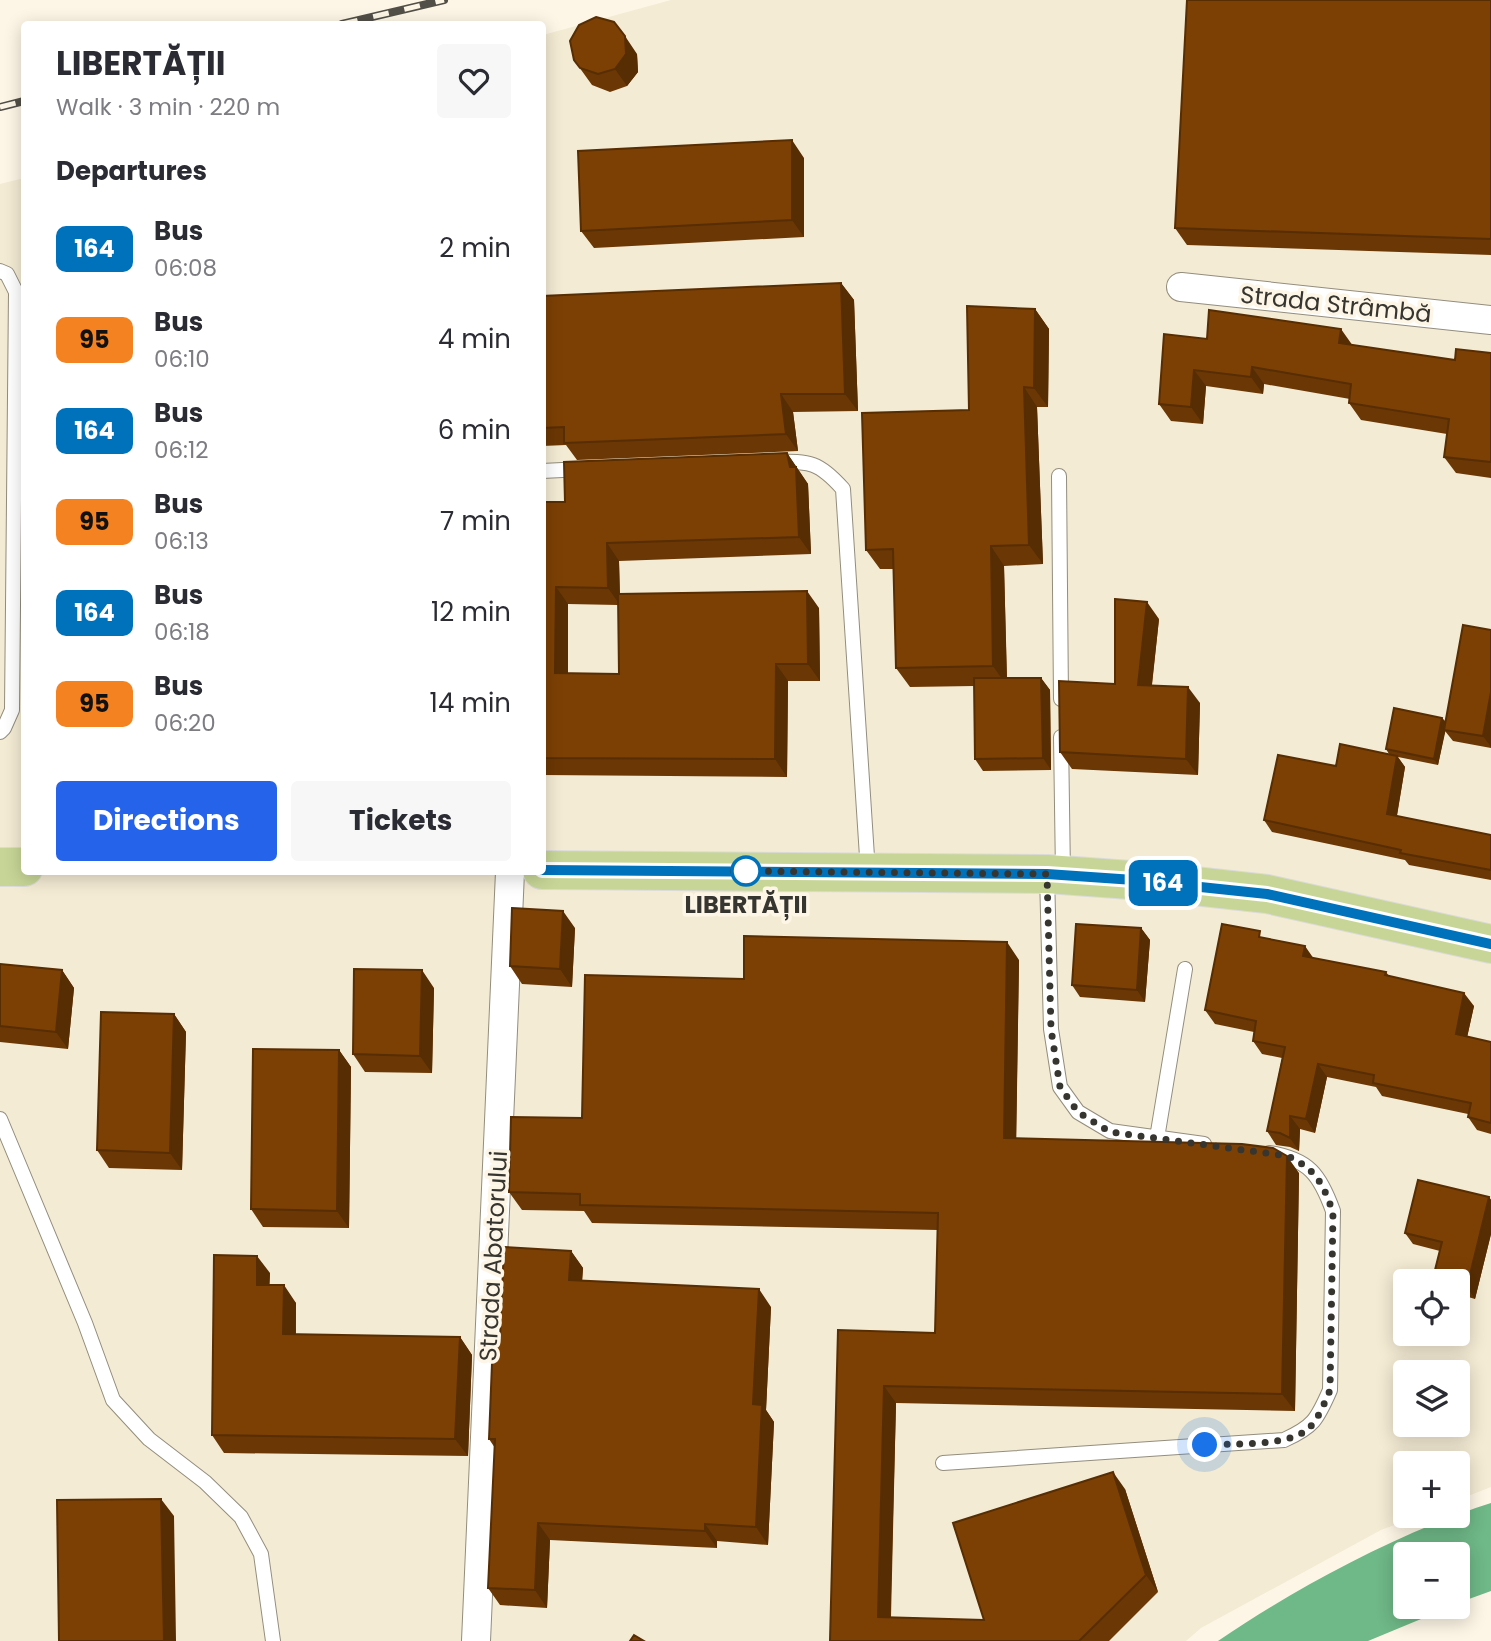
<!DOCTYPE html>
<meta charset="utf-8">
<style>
body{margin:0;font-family:Poppins,sans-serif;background:#f7f7f7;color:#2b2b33;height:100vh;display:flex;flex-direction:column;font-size:26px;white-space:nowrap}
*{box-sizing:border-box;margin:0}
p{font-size:23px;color:#7c7c81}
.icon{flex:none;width:38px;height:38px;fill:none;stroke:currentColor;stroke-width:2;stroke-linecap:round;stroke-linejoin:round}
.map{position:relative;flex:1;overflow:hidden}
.side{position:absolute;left:21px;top:21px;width:525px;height:854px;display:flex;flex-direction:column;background:#fff;border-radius:7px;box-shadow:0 4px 18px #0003}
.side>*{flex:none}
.badge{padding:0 14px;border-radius:10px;font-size:24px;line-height:46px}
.tools{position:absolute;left:1393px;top:1269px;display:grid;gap:14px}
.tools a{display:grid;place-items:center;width:77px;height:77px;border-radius:7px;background:#fff;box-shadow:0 4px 18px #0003;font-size:35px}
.you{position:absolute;width:35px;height:35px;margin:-18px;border:5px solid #fff;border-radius:50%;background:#1a73e8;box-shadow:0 0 0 10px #1a73e833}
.map>.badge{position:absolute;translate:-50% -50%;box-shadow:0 0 0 4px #fff}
h2{padding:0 35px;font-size:26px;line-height:63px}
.round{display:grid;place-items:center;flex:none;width:74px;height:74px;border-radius:7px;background:#f7f7f7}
.summary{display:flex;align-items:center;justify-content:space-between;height:119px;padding:0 35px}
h1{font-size:33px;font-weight:700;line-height:52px}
.primary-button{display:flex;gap:14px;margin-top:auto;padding:14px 35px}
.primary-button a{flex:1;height:80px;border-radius:7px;background:#2563eb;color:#fff;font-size:28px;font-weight:700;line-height:80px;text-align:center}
.primary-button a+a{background:#f7f7f7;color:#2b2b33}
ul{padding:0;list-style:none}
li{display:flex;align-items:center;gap:21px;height:91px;padding:0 35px}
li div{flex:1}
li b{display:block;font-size:26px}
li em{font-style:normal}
li .badge{min-width:77px;font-weight:700;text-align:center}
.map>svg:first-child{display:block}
</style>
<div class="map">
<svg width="1491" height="1641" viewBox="0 0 1491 1641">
<rect width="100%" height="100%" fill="#fdf6e6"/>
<path fill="#f4ebd4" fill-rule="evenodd" d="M671 0H1491V1487L1458 1500V1463H1405V1516H1419L1381 1530 1201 1628 1186 1641H0V184L24 178V872H542L543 35ZM1405 1281H1458V1334H1405ZM1405 1372H1458V1424H1405Z"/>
<path fill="#6fb887" d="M1491 1503V1591L1458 1603V1554H1405V1606L1450 1607 1368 1641H1218C1299 1586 1400 1532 1491 1503Z"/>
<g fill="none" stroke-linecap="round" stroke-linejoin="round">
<defs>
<path id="service" d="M0 271 7 274 16 292 12 710 4 728 0 732
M775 462C810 461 819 462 843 489L868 872
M542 471 583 469
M1059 476 1061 699
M1061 737 1063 874
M1047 875 1051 1029 1060 1087 1078 1112 1110 1131 1204 1144
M0 1119 85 1323 113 1400 149 1439 205 1482 241 1517 261 1554 273 1641
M1157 1138 1185 969
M943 1463 1284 1440C1313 1427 1317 1420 1330 1390L1333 1211C1320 1175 1309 1159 1269 1153"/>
<path id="minor" d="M1181 287 1491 320
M476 1641 510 872"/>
<path id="primary" d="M0 867H24
M542 870 1047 874 1158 882 1267 894 1491 944"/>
</defs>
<use href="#service" stroke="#938d7e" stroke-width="16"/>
<use href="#minor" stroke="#938d7e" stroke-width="30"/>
<use href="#primary" stroke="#dbdbda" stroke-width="40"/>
<use href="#service" stroke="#fff" stroke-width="14"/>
<use href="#minor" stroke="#fff" stroke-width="28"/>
<use href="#primary" stroke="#c7d697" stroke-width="38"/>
<defs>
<path id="rail" d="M342 24 444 0
M0 107 24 101"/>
</defs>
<use href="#rail" stroke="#514f47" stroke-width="8"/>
<use href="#rail" stroke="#fdf6e6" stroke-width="5" stroke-dasharray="16" stroke-linecap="butt"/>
</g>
<path fill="#6b3704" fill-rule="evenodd" d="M1491 0V255L1187 245 1175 228Z
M637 54 638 72 627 86 610 92 592 85 574 60Z
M804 158V237L594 248 581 231Z
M841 283 854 300 858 411 793 412 798 451 577 460 566 445 542 446V296Z
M1035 309 1049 329 1048 407H1037L1043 564 1004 566 1007 678H1041L1050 690 1051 770 983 771 975 759 974 686 910 687 896 668 894 569H880L866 550 969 410Z
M1207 339 1352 345 1455 360 1491 353V478L1456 473 1444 457 1447 434 1361 420 1349 403 1350 399 1264 384 1263 394 1206 386 1203 424 1171 421 1159 404Z
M787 453 808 484 811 554 619 561 620 594 819 608 820 681H788L787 777 542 775V502H565ZM568 604 618 605 619 674 568 673Z
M1159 619 1152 685 1200 703 1198 775 1072 769 1060 752 1115 684Z
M1491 630V748L1453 741 1445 731 1438 765 1398 757 1405 767 1397 816 1491 835V880L1409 865 1405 860 1272 832 1264 820 1336 766 1389 754 1386 749 1442 718 1446 722Z
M575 928 572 987 522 984 510 966Z
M1141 928 1150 940 1145 1002 1080 997 1072 985Z
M1265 939 1313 958 1386 972 1389 976 1474 1006 1467 1037 1491 1042V1134L1477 1130 1468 1117V1114L1382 1096 1376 1087 1327 1077 1315 1133 1300 1129 1299 1151 1290 1147 1276 1145 1267 1131 1282 1058 1262 1054 1253 1041 1254 1032 1215 1024 1205 1010Z
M1019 960 1016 1138 1299 1173 1295 1411 896 1403 891 1617 984 1620 1125 1489 1158 1592 1109 1641H830L838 1330 935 1333 938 1230 592 1223 584 1211 522 1210 509 1192 582 1118 744 979Z
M0 964 62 970 74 988 68 1049 0 1042Z
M434 988 432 1073 365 1072 353 1054Z
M174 1014 186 1032 182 1170 109 1168 97 1150Z
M339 1050 351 1067 349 1228 263 1227 251 1209Z
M1489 1197 1491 1200V1234L1475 1299 1458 1294V1281H1435L1433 1278 1440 1251 1413 1244 1405 1233Z
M571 1251 583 1268 582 1281 771 1307 766 1410 774 1422 768 1545 717 1541V1548L550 1540 547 1608 500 1605 488 1588 495 1448 489 1439 500 1338Z
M270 1273 269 1285 296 1303V1335L460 1337 472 1355 468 1456 224 1453 212 1435Z"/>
<path fill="#572d04" d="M625 36 637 54 638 72 627 86 615 69Z
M792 140 804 158V237L792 220Z
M841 283 854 300 858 411 845 394Z
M1035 309 1049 329 1048 407 1034 388Z
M1341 329 1353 346 1339 343Z
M1252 367 1264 384 1263 394 1251 377Z
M1194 370 1206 386 1203 424 1191 407Z
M1024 387 1037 407 1043 564 1029 545Z
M781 394 793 412 798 451 786 434Z
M787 453 808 484 811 554 799 537 790 467Z
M607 543 619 561 620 605 608 588Z
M991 546 1004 566 1007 686 993 666Z
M556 587 568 604V691L555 673Z
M807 591 819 608 820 681 808 664Z
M1147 602 1159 619 1150 701 1138 685Z
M776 664 788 681 787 777 775 759Z
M1041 678 1050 690 1051 770 1043 758Z
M1188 687 1200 703 1198 775 1186 759Z
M1491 692V747L1483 736Z
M1442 718 1447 724 1438 765 1434 759Z
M1397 756 1405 767 1395 826 1387 814Z
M563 911 575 928 572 987 560 969Z
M1141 928 1150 940 1145 1002 1137 990Z
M1007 942 1019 960 1016 1155 1004 1138Z
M1305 946 1314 959 1303 956Z
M62 970 74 988 68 1049 56 1032Z
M422 970 434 988 432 1073 420 1056Z
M1464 993 1474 1006 1465 1047 1456 1034Z
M174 1014 186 1032 182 1170 170 1153Z
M339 1050 351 1067 349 1228 337 1211Z
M1318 1064 1327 1077 1315 1133 1306 1119Z
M1290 1116 1300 1129 1299 1151 1290 1138Z
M1287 1156 1299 1173 1295 1411 1282 1394Z
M1489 1197 1491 1200V1234L1475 1299 1467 1287Z
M571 1251 583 1268 581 1297 569 1280Z
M257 1256 270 1273 269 1302 257 1285Z
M284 1285 296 1303 295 1352 283 1334Z
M759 1289 771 1307 766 1410 774 1422 768 1545 756 1527 753 1404Z
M460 1337 472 1355 468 1456 455 1439Z
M884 1386 896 1403 890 1634 878 1617Z
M1113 1472 1125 1489 1158 1592 1146 1575Z
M161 1499 174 1516 176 1641H164Z
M538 1523 550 1540 547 1608 535 1590Z
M705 1524 717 1541V1548L705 1531Z"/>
<path fill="#7c4005" stroke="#572d04" stroke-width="2" d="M1187 0H1491V239L1175 228Z
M596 17 614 22 625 36 626 54 615 69 598 74 580 68 574 60 570 41 579 25Z
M792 140V220L581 231 578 151Z
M841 283 845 394H781L786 434 564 443V427L542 428V296Z
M967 306 1035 309 1034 388 1024 387 1029 545 991 546 993 666 896 668 893 549 866 550 862 413 969 410Z
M1209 310 1341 329 1339 343 1455 360 1456 349 1491 353V462L1444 457 1449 419 1349 403 1351 384 1252 367 1251 377 1194 370 1191 407 1159 404 1164 334 1207 339Z
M787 453 790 467H796L799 537 607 543 608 588 556 587 555 673 619 674 618 594 807 591 808 664H776L775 759 542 758V502H565L564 462Z
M1115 599 1147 602 1138 685 1188 687 1186 759 1060 752 1059 681 1115 684Z
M1463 625 1491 630V692L1483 736 1444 730Z
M974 678H1041L1043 758 975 759Z
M1394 708 1442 718 1434 759 1386 749Z
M1340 744 1397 756 1387 814 1491 835V870L1400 853 1401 850 1264 820 1278 755 1336 766Z
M512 908 563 911 560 969 510 966Z
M1076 924 1141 928 1137 990 1072 985Z
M1222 924 1260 931 1259 937 1305 946 1303 956 1386 972 1385 975 1464 993 1456 1034 1491 1042V1123L1468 1117 1471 1103 1373 1083 1374 1075 1318 1064 1306 1119 1290 1116V1138L1280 1133 1267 1131 1285 1047 1253 1041 1256 1021 1205 1010Z
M744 936 1007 942 1004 1138 1242 1144 1273 1148 1287 1156 1282 1394 884 1386 878 1617 984 1620 953 1523 1113 1472 1146 1575 1079 1641H830L838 1330 935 1333 938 1213 580 1205V1194L509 1192 511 1117 582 1118 585 975 744 979Z
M0 964 62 970 56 1032 0 1026Z
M354 969 422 970 420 1056 353 1054Z
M101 1012 174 1014 170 1153 97 1150Z
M253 1049 339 1050 337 1211 251 1209Z
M1418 1180 1489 1197 1467 1287 1458 1285V1281H1443L1433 1278 1442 1242 1405 1233Z
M504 1247 571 1251 569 1280 759 1289 753 1404 762 1405 756 1527 705 1524V1531L538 1523 535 1590 488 1588 495 1439H489L493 1338H500Z
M214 1255 257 1256V1285H284L283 1334 460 1337 455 1439 212 1435Z
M161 1499 164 1641H59L57 1500Z
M634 1635 644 1641H630Z"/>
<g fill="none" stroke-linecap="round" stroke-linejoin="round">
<defs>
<path id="line" d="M542 870 1047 874 1134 880 1267 894 1491 944"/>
</defs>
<use href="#line" stroke="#fff" stroke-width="16"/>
<use href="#line" stroke="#0072bc" stroke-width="10"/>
<path stroke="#37352f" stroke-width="7" stroke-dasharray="0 12.6" d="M746 871H732L1047 874 1051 1029 1060 1087 1078 1112 1110 1132 1288 1156C1317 1171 1322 1182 1333 1212L1330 1390C1325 1402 1318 1420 1308 1429 1287 1447 1233 1443 1205 1445"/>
</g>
<circle fill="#fff" stroke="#0072bc" stroke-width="3.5" cx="746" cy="871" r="14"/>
<g text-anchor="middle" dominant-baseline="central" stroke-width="7" stroke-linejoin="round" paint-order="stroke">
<g font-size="24" fill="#37352f" stroke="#fdf6e6">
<text transform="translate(1336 304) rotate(6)">Strada Strâmbă</text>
<text transform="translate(493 1256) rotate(-87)">Strada Abatorului</text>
</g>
<g font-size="24" font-weight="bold" fill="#37352f" stroke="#fdf6e6">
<text x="746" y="904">LIBERTĂȚII</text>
</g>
</g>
</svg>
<div class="tools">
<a><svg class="icon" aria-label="locate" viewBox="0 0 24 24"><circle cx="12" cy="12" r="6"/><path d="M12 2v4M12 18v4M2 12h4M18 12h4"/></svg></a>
<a><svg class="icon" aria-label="layers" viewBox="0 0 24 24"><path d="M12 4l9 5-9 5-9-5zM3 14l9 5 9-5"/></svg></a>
<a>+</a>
<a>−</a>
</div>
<div class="you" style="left:1205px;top:1445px"></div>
<b class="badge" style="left:1163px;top:883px;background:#0072bc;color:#fff">164</b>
<section class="side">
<div class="summary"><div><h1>LIBERTĂȚII</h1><p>Walk · 3 min · 220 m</p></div><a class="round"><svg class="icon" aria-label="heart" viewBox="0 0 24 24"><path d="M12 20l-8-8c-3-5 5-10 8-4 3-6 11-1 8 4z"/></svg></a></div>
<h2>Departures</h2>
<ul>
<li><span class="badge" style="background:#0072bc;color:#fff">164</span><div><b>Bus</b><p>06:08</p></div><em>2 min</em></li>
<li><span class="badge" style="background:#f58220;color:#111">95</span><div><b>Bus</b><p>06:10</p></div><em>4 min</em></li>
<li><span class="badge" style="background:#0072bc;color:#fff">164</span><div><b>Bus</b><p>06:12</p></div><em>6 min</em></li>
<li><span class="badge" style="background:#f58220;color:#111">95</span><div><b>Bus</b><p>06:13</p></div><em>7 min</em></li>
<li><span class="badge" style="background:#0072bc;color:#fff">164</span><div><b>Bus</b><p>06:18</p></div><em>12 min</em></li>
<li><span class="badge" style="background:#f58220;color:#111">95</span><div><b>Bus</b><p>06:20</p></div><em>14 min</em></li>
</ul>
<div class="primary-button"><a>Directions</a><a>Tickets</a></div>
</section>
</div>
